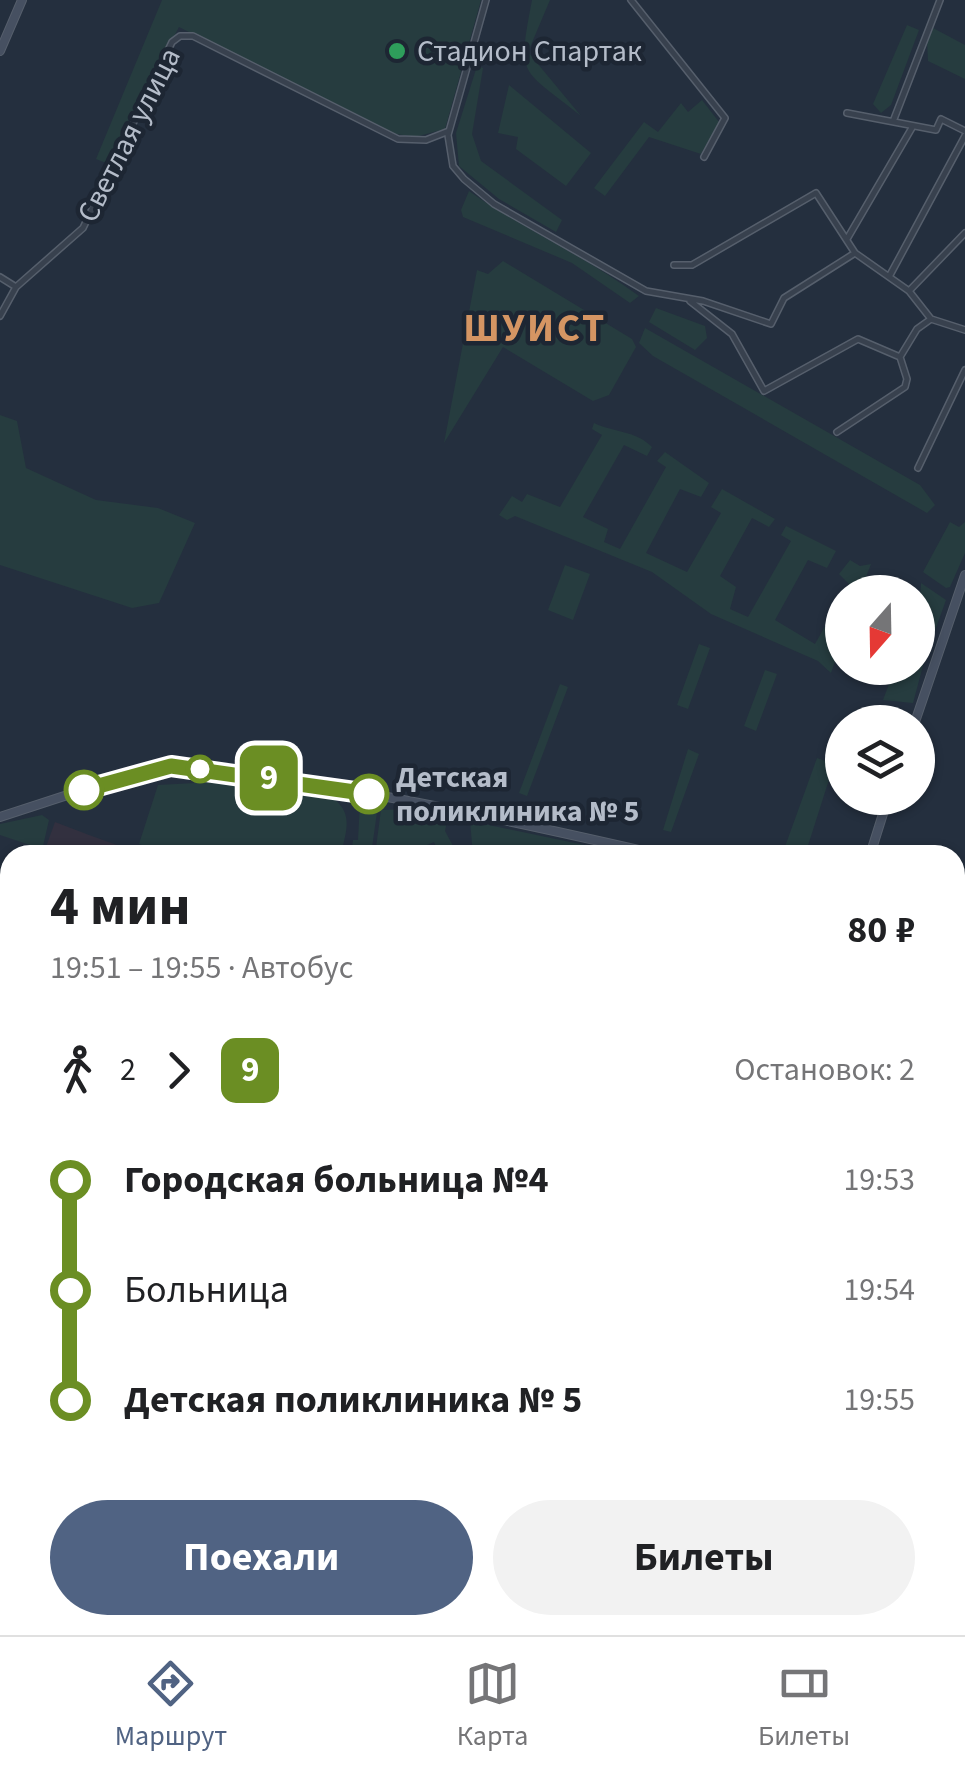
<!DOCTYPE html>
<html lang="ru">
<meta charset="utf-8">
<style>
body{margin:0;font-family:"Source Sans 3",sans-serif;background:#f2f2f2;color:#202124;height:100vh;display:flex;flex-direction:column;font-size:38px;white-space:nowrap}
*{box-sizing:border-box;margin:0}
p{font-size:32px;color:#757577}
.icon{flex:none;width:55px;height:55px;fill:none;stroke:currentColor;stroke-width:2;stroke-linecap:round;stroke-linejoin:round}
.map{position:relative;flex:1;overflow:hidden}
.side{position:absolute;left:0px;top:845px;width:965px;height:790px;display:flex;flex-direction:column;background:#fff;border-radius:30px 30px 0 0;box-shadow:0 2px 8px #0004}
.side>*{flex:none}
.badge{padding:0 20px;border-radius:15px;font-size:35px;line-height:65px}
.needle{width:65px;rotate:200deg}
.controls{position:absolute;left:825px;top:575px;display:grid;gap:20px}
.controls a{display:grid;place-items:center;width:110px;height:110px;border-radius:50%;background:#fff;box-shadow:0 2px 8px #0004;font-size:50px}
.map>.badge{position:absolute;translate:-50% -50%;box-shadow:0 0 0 5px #fff}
.legs{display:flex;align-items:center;gap:15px;height:110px;padding:0 50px;font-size:32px}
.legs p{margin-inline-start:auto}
.overview{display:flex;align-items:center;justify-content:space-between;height:170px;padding:0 50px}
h1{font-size:55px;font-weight:700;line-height:75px}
.primary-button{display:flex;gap:20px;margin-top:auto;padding:20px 50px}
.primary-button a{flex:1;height:115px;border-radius:60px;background:#506383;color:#fff;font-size:40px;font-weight:700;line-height:115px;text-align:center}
.primary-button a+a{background:#f2f2f2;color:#202124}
ul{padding:0 50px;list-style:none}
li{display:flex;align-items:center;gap:35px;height:110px;font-size:38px}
li i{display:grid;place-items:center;width:15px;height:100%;margin:0 12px;background:currentColor}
li i::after{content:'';width:25px;height:25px;margin:-12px;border:8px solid;border-radius:50%;background:#fff}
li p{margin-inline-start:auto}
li:first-child i{background:linear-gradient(#0000 50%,currentColor 0)}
li:last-child i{background:linear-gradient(currentColor 50%,#0000 0)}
.dock{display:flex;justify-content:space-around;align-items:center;height:140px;border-top:2px solid #e0e0e0;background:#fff;font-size:28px;color:#757577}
.dock a{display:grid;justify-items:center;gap:5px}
.dock .on{color:#506383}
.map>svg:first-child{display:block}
</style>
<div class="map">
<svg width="965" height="1635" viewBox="0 0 965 1635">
<rect width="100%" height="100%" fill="#242f3e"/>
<path fill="#32303f" d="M55 822 89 835 145 855H43Z
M10 948V1032L0 1029V976Z"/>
<path fill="#263c3f" d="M162 0H481L445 129 415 137 390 133 179 27 106 163 96 159Z
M532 0H550L528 52 581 116C520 67 517 79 532 0Z
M907 25 919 30 891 105 881 113 873 104Z
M933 28 965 45V79L928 61 927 40Z
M477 66 483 68 472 134 481 161 562 220 556 232 499 199 459 166 456 133Z
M509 85 591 153 566 186 516 149 518 137 498 133Z
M702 100 719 122 701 154 649 137 605 196 594 188 644 122 658 132 681 103 688 112Z
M469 191C524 230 585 256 639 296L630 303 572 263 463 217 461 210Z
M503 261 632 339 636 347 609 395 593 401 503 347 444 443 477 270 488 274Z
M656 308 705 326 707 338 695 350 649 322Z
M645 328 920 485 935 505 927 513 653 356 639 343Z
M0 415 17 421 26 468 96 500 158 508 195 523 159 603 132 608 0 565Z
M594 423C615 433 635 430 652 447L647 456 624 445 583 517 608 529 604 542 620 549 666 467 657 461 665 452 709 483 701 497 680 489 646 553 687 572 721 513 711 507 722 489 775 519 769 527 752 518 720 576 736 587 730 609 748 617 791 541 781 535 786 526 836 551 827 568 808 560 775 620 815 644 842 596V641L831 673 818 661 711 614 652 572 515 516 507 520 499 515 512 496 522 502 527 494 560 507 602 435 592 429Z
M950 522 959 527 965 522V553L950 587 946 588 923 572Z
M850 560 860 566 871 564 864 582 869 584 867 592H844L849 584 839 574Z
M565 565 590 574 573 620 548 610Z
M921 583 946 600 932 639 918 635Z
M918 643 928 647 913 703 883 700 895 668H918Z
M699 644 710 648 688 709 677 705Z
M765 670 777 674 756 731 744 726Z
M560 684 568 687 527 796 519 793Z
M688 749 699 754 671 832 663 830Z
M817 758 834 764 805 855H782Z
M214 782 335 800C354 815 345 834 341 855H169L139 844 158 785Z
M360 801 378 805 371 855H351L353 840H358Z
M410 809 448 817 445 831 458 855H440L434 842 416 850 413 845 403 848 405 855H375L381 810Z
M42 815 49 820 41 855H35L30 845 0 835V824Z
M470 821 632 855H473Z
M955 931 965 933V1147L956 1150Z
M0 1066 10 1078V1622L0 1614Z
M955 1530 965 1535V1635H695L701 1625H955Z
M14 1625H232L229 1635H27Z
M291 1625H683L678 1635H282Z"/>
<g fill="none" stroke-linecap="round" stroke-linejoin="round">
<defs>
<path id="street" d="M486 0 448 135 453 166 464 179 494 204 646 291 703 301 771 324 784 298 855 253
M631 0 725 118 704 157
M847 113 936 130 941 119 965 131
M894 119 940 0
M847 239 913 126
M674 265H692L816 193 855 253 909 291 931 319 965 330
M890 275 965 136
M0 277 16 287
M909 291 965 233
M690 301 732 334 764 391 858 339 900 357
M0 316 16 287 83 228 172 42 180 36H193L398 139 426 140 449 131
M900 357 917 329 931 319
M837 432 905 387 907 379 900 357
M918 468 965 370
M955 1192 965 1186
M955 1338 965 1343
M955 1431 965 1411"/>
<path id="secondary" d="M0 51 22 0
M915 722 965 575
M0 817 141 771 171 766C337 782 499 818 661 855
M870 855 888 798
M955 924 965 926"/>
</defs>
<use href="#street" stroke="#565f6c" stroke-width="8"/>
<use href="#secondary" stroke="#565f6c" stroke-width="10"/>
<use href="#street" stroke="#38414e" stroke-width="5"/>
<use href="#secondary" stroke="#465061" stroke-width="8"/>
</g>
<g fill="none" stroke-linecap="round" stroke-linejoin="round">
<defs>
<path id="line-1" d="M84 790 171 766 369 794"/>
</defs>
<use href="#line-1" stroke="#fff" stroke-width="22"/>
<use href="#line-1" stroke="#6b8e23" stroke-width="15"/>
</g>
<circle fill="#2e9e5b" stroke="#1d2633" stroke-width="4" cx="397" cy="51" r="10"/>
<g fill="#fff" stroke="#6b8e23" stroke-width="5">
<circle cx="200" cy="769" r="12"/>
<circle cx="84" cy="790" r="18"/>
<circle cx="369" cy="794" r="18"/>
</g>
<g text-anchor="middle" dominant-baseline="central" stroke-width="9" stroke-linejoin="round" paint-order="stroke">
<g font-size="30" fill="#b4bcc9" stroke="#1d2633" text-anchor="start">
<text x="417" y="51">Стадион Спартак</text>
</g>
<g font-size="30" fill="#b4bcc9" stroke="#1d2633">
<text transform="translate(129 135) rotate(-63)">Светлая улица</text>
</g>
<g font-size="30" font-weight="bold" fill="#b4bcc9" stroke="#1d2633" text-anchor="start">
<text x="396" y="777">Детская<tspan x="396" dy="34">поликлиника № 5</tspan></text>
</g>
<g font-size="40" font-weight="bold" letter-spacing="2.5" fill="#d59563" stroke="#1d2633">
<text x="535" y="328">ШУИСТ</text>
</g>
</g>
</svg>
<div class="controls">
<a><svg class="needle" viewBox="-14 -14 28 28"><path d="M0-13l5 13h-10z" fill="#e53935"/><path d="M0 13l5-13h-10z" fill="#757577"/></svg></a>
<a><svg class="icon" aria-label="layers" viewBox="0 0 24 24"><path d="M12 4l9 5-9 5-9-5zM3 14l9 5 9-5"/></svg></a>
</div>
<b class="badge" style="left:269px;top:778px;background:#6b8e23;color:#fff">9</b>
<section class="side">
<div class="overview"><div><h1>4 мин</h1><p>19:51 – 19:55 · Автобус</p></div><b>80 ₽</b></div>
<div class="legs"><svg class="icon" aria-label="walk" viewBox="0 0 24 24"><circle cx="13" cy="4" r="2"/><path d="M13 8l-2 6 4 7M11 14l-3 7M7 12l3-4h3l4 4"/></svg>2<svg class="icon" aria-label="forward" viewBox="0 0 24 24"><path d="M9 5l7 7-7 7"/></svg><b class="badge" style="background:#6b8e23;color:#fff">9</b><p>Остановок: 2</p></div>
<ul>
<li><i style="color:#6b8e23"></i><b>Городская больница №4</b><p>19:53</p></li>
<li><i style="color:#6b8e23"></i><span>Больница</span><p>19:54</p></li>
<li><i style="color:#6b8e23"></i><b>Детская поликлиника № 5</b><p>19:55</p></li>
</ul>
<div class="primary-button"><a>Поехали</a><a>Билеты</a></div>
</section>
</div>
<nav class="dock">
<a class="on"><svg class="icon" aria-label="directions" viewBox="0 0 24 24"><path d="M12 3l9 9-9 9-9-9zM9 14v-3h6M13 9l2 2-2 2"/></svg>Маршрут</a>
<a><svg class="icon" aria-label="map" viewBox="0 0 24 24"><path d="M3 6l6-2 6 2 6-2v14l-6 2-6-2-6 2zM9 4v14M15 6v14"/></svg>Карта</a>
<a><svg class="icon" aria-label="tickets" viewBox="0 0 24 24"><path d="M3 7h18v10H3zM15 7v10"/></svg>Билеты</a>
</nav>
